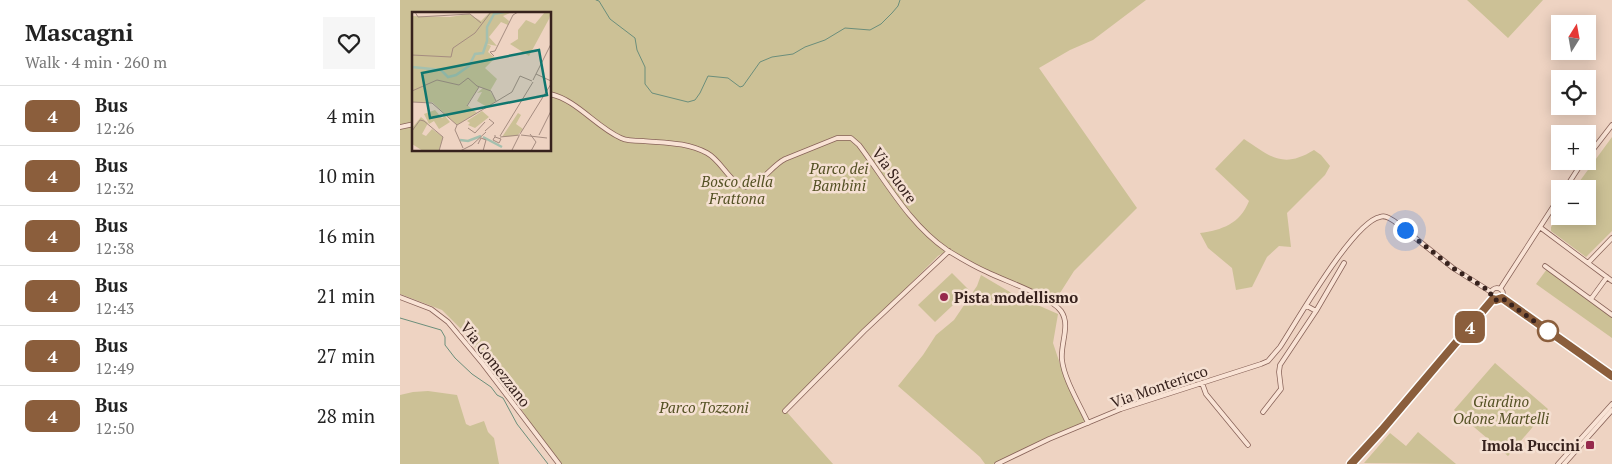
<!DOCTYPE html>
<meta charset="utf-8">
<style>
body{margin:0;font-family:"PT Serif",serif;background:#f6f6f6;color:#222;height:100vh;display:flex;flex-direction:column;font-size:19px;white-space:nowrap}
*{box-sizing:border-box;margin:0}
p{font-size:16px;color:#767676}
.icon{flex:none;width:28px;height:28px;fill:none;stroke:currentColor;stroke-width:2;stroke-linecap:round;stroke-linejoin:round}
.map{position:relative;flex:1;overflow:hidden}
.details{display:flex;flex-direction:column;background:#fff;width:400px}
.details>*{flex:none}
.badge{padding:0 10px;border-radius:8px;font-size:18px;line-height:32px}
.needle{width:32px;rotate:11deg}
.fabs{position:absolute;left:1151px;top:15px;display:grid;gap:10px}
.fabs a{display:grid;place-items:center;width:45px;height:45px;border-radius:0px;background:#fff;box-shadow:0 2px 12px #0003;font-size:25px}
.you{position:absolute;width:25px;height:25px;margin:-12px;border:4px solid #fff;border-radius:50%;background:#1a73e8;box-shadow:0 0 0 8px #1a73e833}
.map>.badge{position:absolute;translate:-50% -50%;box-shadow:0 0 0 2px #fff}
.round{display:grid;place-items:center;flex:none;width:52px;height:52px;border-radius:0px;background:#f6f6f6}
.headline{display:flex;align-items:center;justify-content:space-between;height:85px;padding:0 25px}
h1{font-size:24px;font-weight:700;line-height:38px}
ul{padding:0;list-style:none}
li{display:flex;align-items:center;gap:15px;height:60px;padding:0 25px;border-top:1px solid #e0e0e0}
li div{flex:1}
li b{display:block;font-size:19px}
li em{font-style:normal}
li .badge{min-width:55px;font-weight:700;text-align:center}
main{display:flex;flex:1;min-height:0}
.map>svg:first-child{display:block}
</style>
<main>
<section class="details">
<div class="headline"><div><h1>Mascagni</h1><p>Walk · 4 min · 260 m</p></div><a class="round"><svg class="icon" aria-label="heart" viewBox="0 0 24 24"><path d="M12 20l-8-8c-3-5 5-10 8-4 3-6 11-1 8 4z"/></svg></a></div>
<ul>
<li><span class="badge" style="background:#8b5e3c;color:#fff">4</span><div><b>Bus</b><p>12:26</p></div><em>4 min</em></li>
<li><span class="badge" style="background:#8b5e3c;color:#fff">4</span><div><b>Bus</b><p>12:32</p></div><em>10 min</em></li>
<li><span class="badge" style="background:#8b5e3c;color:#fff">4</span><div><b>Bus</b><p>12:38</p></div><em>16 min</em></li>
<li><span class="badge" style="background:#8b5e3c;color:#fff">4</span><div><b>Bus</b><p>12:43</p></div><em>21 min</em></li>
<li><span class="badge" style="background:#8b5e3c;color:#fff">4</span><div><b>Bus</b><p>12:49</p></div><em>27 min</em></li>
<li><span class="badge" style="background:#8b5e3c;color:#fff">4</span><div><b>Bus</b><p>12:50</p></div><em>28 min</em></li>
</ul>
</section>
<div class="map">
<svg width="1212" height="464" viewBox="0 0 1212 464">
<rect width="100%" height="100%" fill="#eed3c2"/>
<path fill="#ccc196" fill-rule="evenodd" d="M0 0H746L693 40 670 50 639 68 737 208 674 271 653 304 548 250 538 256 385 410 433 464H159L119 406 61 329 42 310 0 294ZM14 14H150V150H14Z
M1067 0H1143L1108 38Z
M1212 137V231L1186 257 1151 231V227L1160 213V216H1188V189H1174Z
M844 139C871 157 883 169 914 150L921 155 930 166 925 175 887 213 891 247 879 246 867 257 852 287 836 290 832 268 808 248 800 233C822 230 840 224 849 201L815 169Z
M1147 269 1212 316V338L1136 284Z
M552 273 569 290 535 322 518 305Z
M581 275 615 295 658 314 653 343 666 382 687 425 668 431 593 464H585L580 457 498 386 523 355 536 335 554 320 577 286Z
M1095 363 1148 409 1108 456 1054 410Z
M28 391 57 395 66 424 70 426 84 421 88 432 94 438 99 464H0V395L13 392Z
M1018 432 1056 464 964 463 990 433 1006 446Z"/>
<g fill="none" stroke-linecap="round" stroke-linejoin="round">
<path stroke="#6b8e7b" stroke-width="1" d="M196 0 199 1 210 19 235 38 237 50 245 67V84L252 93 288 102 295 100 300 93 308 76 328 78 340 87 343 86 360 62 372 57 393 54 405 47 425 40 445 28 470 30 481 24 492 13 498 6 500 0
M0 318 41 330 45 337V345L55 358 72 374 91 387 97 395 103 398 117 424 148 464"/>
<defs>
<path id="street" d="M150 94C177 100 196 127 221 138 227 141 236 141 243 141 265 143 286 142 307 153 322 161 329 183 346 187 362 184 371 166 385 159L437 138H451L459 145C486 181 509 224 547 250 560 258 573 266 587 272 605 281 650 296 661 311 671 325 660 344 662 360 664 379 680 405 688 423
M0 127 14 124
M1188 156 1212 125
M1165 189 1183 161
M1141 228 1212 281
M1188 263 1212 238
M1145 266 1212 315
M1091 294a6 6 0 1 1 12 0a6 6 0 1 1-12 0Z
M1100 289 1160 196
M0 297 31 309 48 322 83 364 159 464
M1102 298 1212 376
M1191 299 1207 277
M916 311 944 263
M802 383 806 394 848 445
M385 411 464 331 549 251
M863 412 881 389 879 372 880 365 916 311 907 306
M597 464 649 439 721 409 861 364 868 361 880 347C897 321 953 222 980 217 985 215 989 218 994 221L1053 268 1091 292
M951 464 982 430 1093 299
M1158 464 1212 404
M1164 464 1212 410"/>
</defs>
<use href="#street" stroke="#886359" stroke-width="5.5"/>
<use href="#street" stroke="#f9e3d5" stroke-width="4"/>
</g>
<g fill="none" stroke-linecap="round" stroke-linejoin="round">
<defs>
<path id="line" d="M951 464 982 430 1093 299 1096 300 1102 298 1212 376"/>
</defs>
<use href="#line" stroke="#fff" stroke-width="11"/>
<use href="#line" stroke="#8b5e3c" stroke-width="8"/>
<path stroke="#37221d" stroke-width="5" stroke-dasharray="0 9" d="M1005 230 1053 268 1091 292C1090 296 1092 299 1096 300L1102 298 1148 331"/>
</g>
<g fill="#96294c" stroke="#f5e0d2" stroke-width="2">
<circle cx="544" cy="297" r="5"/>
<rect x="1185" y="440" width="10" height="10" rx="2.5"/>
</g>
<circle fill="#fff" stroke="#8b5e3c" stroke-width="2.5" cx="1148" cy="331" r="10"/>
<g text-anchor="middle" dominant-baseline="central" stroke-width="5" stroke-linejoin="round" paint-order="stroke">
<g font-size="15" font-style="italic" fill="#545124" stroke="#f5e0d2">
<text x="439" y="168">Parco dei<tspan x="439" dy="17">Bambini</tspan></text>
<text x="337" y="181">Bosco della<tspan x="337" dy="17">Frattona</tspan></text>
<text x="1101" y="401">Giardino<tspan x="1101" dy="17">Odone Martelli</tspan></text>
<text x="304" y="407">Parco Tozzoni</text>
</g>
<g font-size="15" fill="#37221d" stroke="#f5e0d2">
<text transform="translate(495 175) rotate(54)">Via Suore</text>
<text transform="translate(96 364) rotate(52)">Via Comezzano</text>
<text transform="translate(759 386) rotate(-19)">Via Montericco</text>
</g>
<g font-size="15" font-weight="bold" fill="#37221d" stroke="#f5e0d2" text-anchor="start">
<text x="554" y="297">Pista modellismo</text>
<text x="1180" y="445" text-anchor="end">Imola Puccini</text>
</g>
</g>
<g transform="translate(12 12)">
<rect width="139" height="139" fill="#eed3c2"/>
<path d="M78 0H100L91 4 97 9 96 13 89 10 77 25 85 34 75 32 79 34 76 40 83 46 73 56 85 67 78 79 84 89 75 95 65 89 70 80 65 81 71 76 67 75 55 93 65 101 45 113 20 90H0V4L38 5 57 2 69 9ZM133 0H139L137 7 117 44 98 32 106 27V18L114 8 123 12ZM23 98 30 106 33 104 38 110 27 117 22 109 17 112 12 102ZM70 99 77 105 63 116 56 113 58 111 55 109ZM106 101 109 103 104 112 111 117 105 124 90 125ZM9 105 16 111 10 122 14 124 20 117 31 125 27 139H11L0 132V116Z" fill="#ccc196"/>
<path fill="none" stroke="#a4c0af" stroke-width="2.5" d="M0 55 29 58 36 65 44 63 57 54 63 42 71 41 75 29V15L82 2 92 0M71 125 90 135M48 128 56 129 69 124"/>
<path fill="none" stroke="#a58c80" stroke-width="1" d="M3 0 6 5 58 2 69 11M0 43 39 45 41 36 63 21 79 0M82 44 78 40 83 39 101 3 106 0M124 62 139 69M121 68 139 32M0 79 25 68 47 73 56 66 65 74 79 79 84 89M0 90 20 91 45 113M55 94 67 75M56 116 63 121 73 110M0 119 8 108 12 109 31 125 27 139M73 119 82 111 77 107M108 122 139 72M118 122 124 130 119 139M109 123 135 126M127 123 139 99M88 124 121 70M83 125 89 127 87 131 81 128 82 126 83 125V123M88 125 108 123M66 132 69 126 74 128 71 139M51 136 43 118 45 113 100 80 108 64 120 69M100 138 107 124M48 139 60 133 74 120"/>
<path fill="#0f766e" fill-opacity="0.15" stroke="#0f766e" stroke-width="2.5" d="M127 38 135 83 18 106 10 61Z"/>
<rect width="139" height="139" fill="none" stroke="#37221d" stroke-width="2.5"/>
</g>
</svg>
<div class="fabs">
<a><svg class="needle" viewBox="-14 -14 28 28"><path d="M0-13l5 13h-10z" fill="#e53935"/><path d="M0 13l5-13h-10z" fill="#767676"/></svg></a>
<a><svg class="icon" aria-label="locate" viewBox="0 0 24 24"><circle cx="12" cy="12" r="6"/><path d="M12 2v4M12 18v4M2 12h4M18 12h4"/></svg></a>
<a>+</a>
<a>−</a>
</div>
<div class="you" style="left:1005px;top:230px"></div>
<b class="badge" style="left:1070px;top:327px;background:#8b5e3c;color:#fff">4</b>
</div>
</main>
